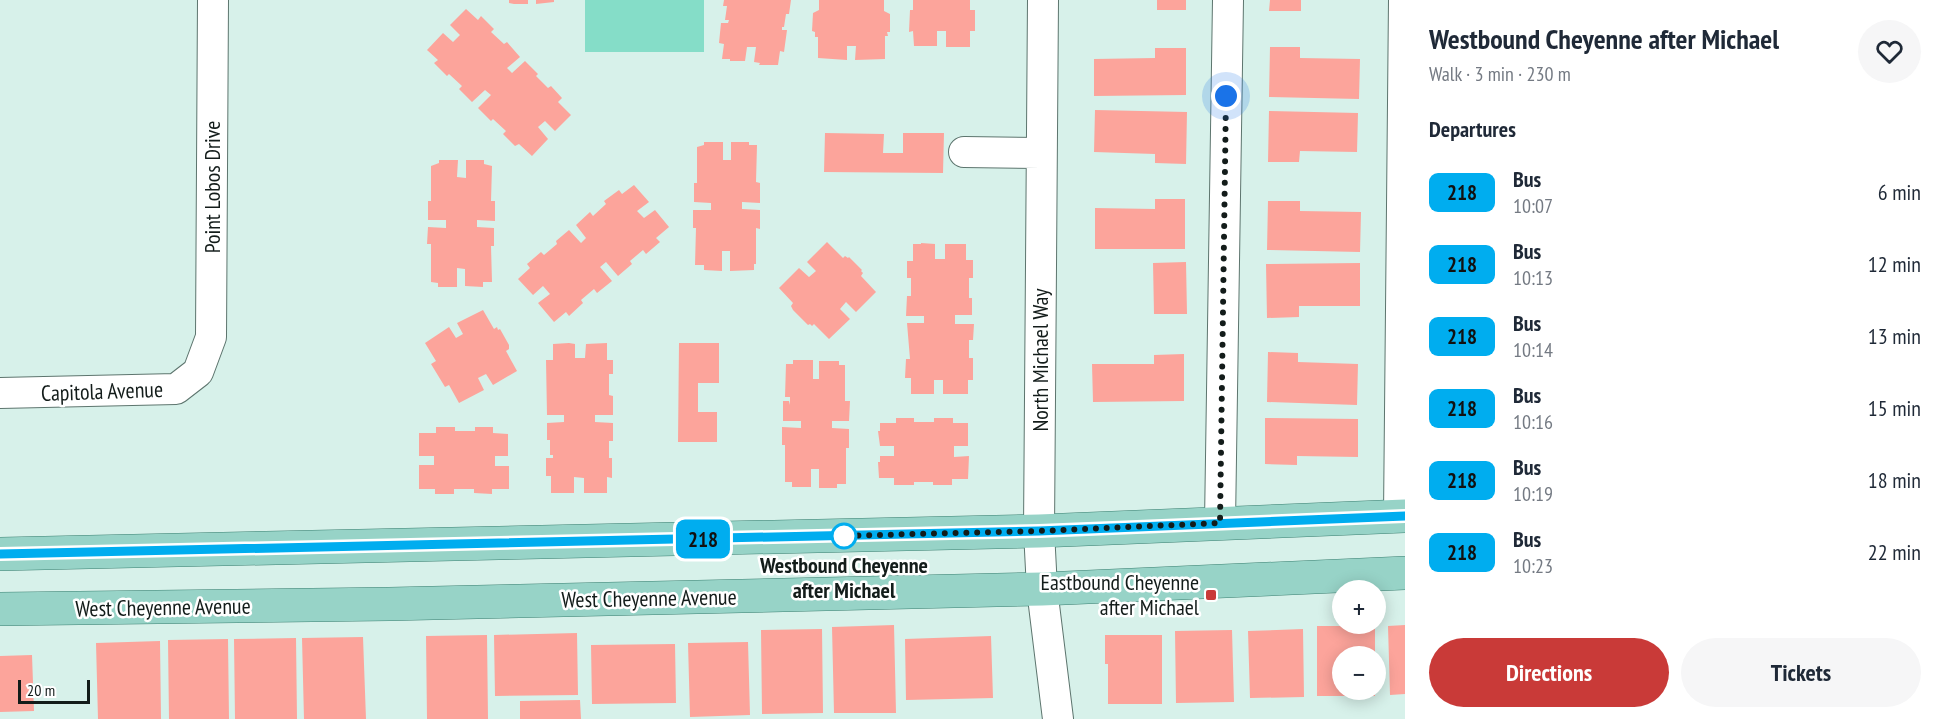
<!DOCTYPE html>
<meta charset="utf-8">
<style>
body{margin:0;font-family:"PT Sans Narrow",sans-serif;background:#f6f6f7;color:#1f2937;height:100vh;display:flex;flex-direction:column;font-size:22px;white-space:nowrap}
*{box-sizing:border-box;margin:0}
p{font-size:20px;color:#747a83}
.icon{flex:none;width:33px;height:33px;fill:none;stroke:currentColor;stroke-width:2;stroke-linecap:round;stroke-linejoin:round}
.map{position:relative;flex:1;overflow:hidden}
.details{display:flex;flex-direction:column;background:#fff;width:540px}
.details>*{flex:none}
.badge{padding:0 12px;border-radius:9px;font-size:21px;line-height:39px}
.tools{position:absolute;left:1332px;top:580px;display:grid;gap:12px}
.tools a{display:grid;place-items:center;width:54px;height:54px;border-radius:50%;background:#fff;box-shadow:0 3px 15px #0003;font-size:30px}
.scale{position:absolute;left:18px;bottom:15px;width:72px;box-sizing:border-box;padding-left:6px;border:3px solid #131c1a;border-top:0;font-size:16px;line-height:21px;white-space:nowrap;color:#131c1a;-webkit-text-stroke:4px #fff;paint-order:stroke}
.you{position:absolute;width:30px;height:30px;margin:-15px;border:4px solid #fff;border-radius:50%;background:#1a73e8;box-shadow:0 0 0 9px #1a73e833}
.map>.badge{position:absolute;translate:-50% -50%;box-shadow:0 0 0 3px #fff}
h2{padding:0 24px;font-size:22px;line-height:54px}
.round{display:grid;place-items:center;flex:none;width:63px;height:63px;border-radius:32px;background:#f6f6f7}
.headline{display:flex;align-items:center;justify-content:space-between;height:102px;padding:0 24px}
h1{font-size:28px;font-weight:600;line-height:45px}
.primary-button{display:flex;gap:12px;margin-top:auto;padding:12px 24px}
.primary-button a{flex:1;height:69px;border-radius:36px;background:#c93a38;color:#fff;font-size:24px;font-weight:600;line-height:69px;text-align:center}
.primary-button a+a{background:#f6f6f7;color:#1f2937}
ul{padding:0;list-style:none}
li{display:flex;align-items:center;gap:18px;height:72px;padding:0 24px}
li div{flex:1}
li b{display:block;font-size:22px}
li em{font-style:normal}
li .badge{min-width:66px;font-weight:700;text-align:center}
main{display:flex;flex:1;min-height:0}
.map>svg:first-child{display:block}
</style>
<main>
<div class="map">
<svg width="1405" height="719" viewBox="0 0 1405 719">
<rect width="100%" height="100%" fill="#d7f1ea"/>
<path fill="#85ddc8" d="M585 0H704V52H585Z"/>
<path fill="#fca49b" d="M509 0H528V4H514L509 3Z
M536 0H554V2L536 4Z
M724 0H791L789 14H786L784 27H782V30H787L784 52 780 51 778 65H759L760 63 754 62 756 47H747L745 61H730V59H722L724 44 719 43 721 23H728L729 20H725L727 6H723Z
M819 0H884V11L890 14V32H887L888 36H885V59L855 60 856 46H847V60L818 58V37H815V32L812 31 813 13 819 10Z
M913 0H970V10H975V31H970V47H946V31H937V46H914L913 31 909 32 910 10H913Z
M1157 0H1186V10H1157Z
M1270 0H1301V11H1269Z
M466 9 478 20 481 16 494 29 491 32 504 44 507 42 520 57 507 68 512 73 525 61 538 74 536 76 548 88 551 86 562 98 558 102 571 115 555 131 545 121 538 127 548 139 532 156 519 144 515 146 503 134 506 131 493 119 491 121 478 108 491 95 485 90 472 102 459 89 462 86 449 74 447 76 434 63 438 60 427 50 443 33 453 42 460 35 450 25Z
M1270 47H1300V58L1360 59 1359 99 1269 97Z
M1155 48H1186V95L1094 96V59L1155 58Z
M1095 110 1187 112 1186 164 1155 163V154L1094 152Z
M1269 111 1358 113 1357 152 1300 151 1299 162H1268Z
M825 133 884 134 883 153H903V133H944L943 173 824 172Z
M704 142H723V160H731V142H749V145H757L756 182 760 183V203L742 202V209L760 210V229L756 228V264H754V270L730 271V251H722V271L704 270V265H695L696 228H693V210H711V203L694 202V183H697V147L704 145Z
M439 160H458L457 177 466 178V160H484V164L492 166 491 201H495V221L477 220V227L494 228V246H491L492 282H483V287L465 286V269L457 268V287H438V283L431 282V244H427L428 227 446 228V220H428V201H431V166L439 163Z
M634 185 649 202 637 211 644 218 655 210 669 227 656 238 660 242 646 254 643 250 630 261 632 264 618 276 606 262 600 267 612 281 597 293 594 289 581 300 583 303 569 316 566 312 554 322 538 303 550 294 543 286 533 295 518 279 530 268 527 264 541 252 544 255 557 244 556 241 569 230 581 243 586 238 576 225 590 212 593 216 606 204 604 201 619 190 622 194Z
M1155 199H1185V249H1095V208L1155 209Z
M1268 201H1300V211L1361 212 1360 252 1267 250Z
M827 242 843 258 845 256 848 258 849 257 862 270 861 271 863 273 861 276 876 292 856 312 846 302 840 309 850 319 829 339 814 324 812 326 810 324 808 325 793 310 791 306 793 303 779 288 799 268 809 277 816 271 807 262Z
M921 243 935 244V259H945V244H966V260H973V278H969V298H972V315H955V324H974L973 340H969V358H973V380H968V394H943V380H934V394H911V378H905L906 359H910L907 323H924V316H906L907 296H911V278H907V261H913V244H921Z
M1186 262 1187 314H1154L1153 263Z
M1360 263V306H1299V317L1267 318 1266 264Z
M483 310 494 329 497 327 498 330 500 329 509 345V349L506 351 517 371 493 385 486 374 478 378 484 390 459 403 449 385 445 387 431 364 436 361 425 343 449 327 456 338 463 334 457 323Z
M569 343 575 344V358H585L586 344 607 343V360H613V374H609V395L613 396V415H595V422L613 423V441H609V458H612V478L607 477V493H584V478L574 477V493H551V476H546V458H553V455H550V440H547V423L564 422V415H547L546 360H553V344Z
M679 343H719V383H698V412H717V442H678Z
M1268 352 1298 353V362L1358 364 1357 405 1267 402Z
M1184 354V401L1093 402 1092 364H1154V355Z
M793 360H813V379H819V361H839V365H845V401H850L849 421H832V428L849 429V448H846V484H837V488H819V469H811V487H792V482H785V445H782V427L801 428V421H783V401H789L790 405V397H785L786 364H793Z
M896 418H914V422H934V418H953V423H968V446H954V457L969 456 968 479H952V485H933V482H914V485H894V478H879L878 462H880V456H894V446H880L878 431H880V423H896Z
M1265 418 1358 419V457L1297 456V465L1265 464Z
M436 427H455V431H475V427H493V433L508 434V456H495V466H509V489H492V494L474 493V489H454V494H435V489H419V465H434V456H419V433H436Z
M894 625 896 713H834L832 627Z
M1405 625V694L1390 695 1388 626Z
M1317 626H1375V657H1342V690H1375V696H1317Z
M822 629 823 713 762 714 761 630Z
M1303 629 1304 697 1250 698 1248 631Z
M1232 630 1234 702 1176 703 1175 631Z
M577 633 578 695 495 696 494 635Z
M487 635 488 719H427L426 636Z
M1105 635H1162V704H1108V664H1105Z
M991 636 993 698 906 700 905 639Z
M363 637 366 719H304L302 638Z
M296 638 297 719H235L234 639Z
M228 639 229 719H169L168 640Z
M160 641 161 719H98L96 643Z
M748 642 750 715 690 717 688 643Z
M675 644 676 703 592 704 591 645Z
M32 655 34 711 0 712V656Z
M580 700 581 719H520V701Z"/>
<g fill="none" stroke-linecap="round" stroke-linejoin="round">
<defs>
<path id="minor" d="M1043 0 1039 531 1042 589 1058 719
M964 152 1041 153
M0 393 176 389 198 372 211 337 213 0
M1399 516 1404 0
M1220 523 1228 0"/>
<path id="major" d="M0 554 1039 531 1405 516
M0 609 389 604 1042 589 1405 573"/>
</defs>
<use href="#minor" stroke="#5d756e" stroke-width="32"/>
<use href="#major" stroke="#3c8072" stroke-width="34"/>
<use href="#minor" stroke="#fff" stroke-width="30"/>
<use href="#major" stroke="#97d3c7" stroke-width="33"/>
</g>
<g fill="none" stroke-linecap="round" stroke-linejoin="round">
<defs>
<path id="line" d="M0 554 1039 531 1405 516"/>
</defs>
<use href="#line" stroke="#fff" stroke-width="14"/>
<use href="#line" stroke="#00adef" stroke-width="9"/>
<path stroke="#131c1a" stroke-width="6" stroke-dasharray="0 10.8" d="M844 536H835L1039 531 1220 523 1226 96"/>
</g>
<circle fill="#fff" stroke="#00adef" stroke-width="3" cx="844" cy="536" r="12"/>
<rect fill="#c93a38" stroke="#fff" stroke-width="2" x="1205" y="589" width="12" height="12" rx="3"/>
<g text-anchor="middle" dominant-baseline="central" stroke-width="5" stroke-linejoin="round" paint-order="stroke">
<g font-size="22" fill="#131c1a" stroke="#fff">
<text transform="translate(212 187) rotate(-90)">Point Lobos Drive</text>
<text transform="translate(1040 360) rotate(-90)">North Michael Way</text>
<text transform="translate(102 391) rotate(-2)">Capitola Avenue</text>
<text transform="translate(649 598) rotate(-1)">West Cheyenne Avenue</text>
<text transform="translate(163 607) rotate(-1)">West Cheyenne Avenue</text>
</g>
<g font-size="22" font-weight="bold" fill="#131c1a" stroke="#fff">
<text x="844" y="565">Westbound Cheyenne<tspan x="844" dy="25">after Michael</tspan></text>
</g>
<g font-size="22" fill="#131c1a" stroke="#fff" text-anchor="end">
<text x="1199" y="582">Eastbound Cheyenne<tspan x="1199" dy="25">after Michael</tspan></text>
</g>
</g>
</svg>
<div class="tools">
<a>+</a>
<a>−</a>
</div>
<div class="scale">20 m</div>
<div class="you" style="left:1226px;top:96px"></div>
<b class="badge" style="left:703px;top:539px;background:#00adef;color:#111">218</b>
</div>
<section class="details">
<div class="headline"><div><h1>Westbound Cheyenne after Michael</h1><p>Walk · 3 min · 230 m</p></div><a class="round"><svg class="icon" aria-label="heart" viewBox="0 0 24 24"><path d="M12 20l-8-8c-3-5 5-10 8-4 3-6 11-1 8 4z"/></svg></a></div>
<h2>Departures</h2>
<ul>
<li><span class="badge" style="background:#00adef;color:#111">218</span><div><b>Bus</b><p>10:07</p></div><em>6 min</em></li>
<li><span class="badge" style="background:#00adef;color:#111">218</span><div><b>Bus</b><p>10:13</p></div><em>12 min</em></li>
<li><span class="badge" style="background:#00adef;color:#111">218</span><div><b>Bus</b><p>10:14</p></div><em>13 min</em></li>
<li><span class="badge" style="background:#00adef;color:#111">218</span><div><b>Bus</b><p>10:16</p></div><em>15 min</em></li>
<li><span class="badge" style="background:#00adef;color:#111">218</span><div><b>Bus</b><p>10:19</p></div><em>18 min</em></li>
<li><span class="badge" style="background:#00adef;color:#111">218</span><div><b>Bus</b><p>10:23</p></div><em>22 min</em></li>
</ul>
<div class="primary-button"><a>Directions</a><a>Tickets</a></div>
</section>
</main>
